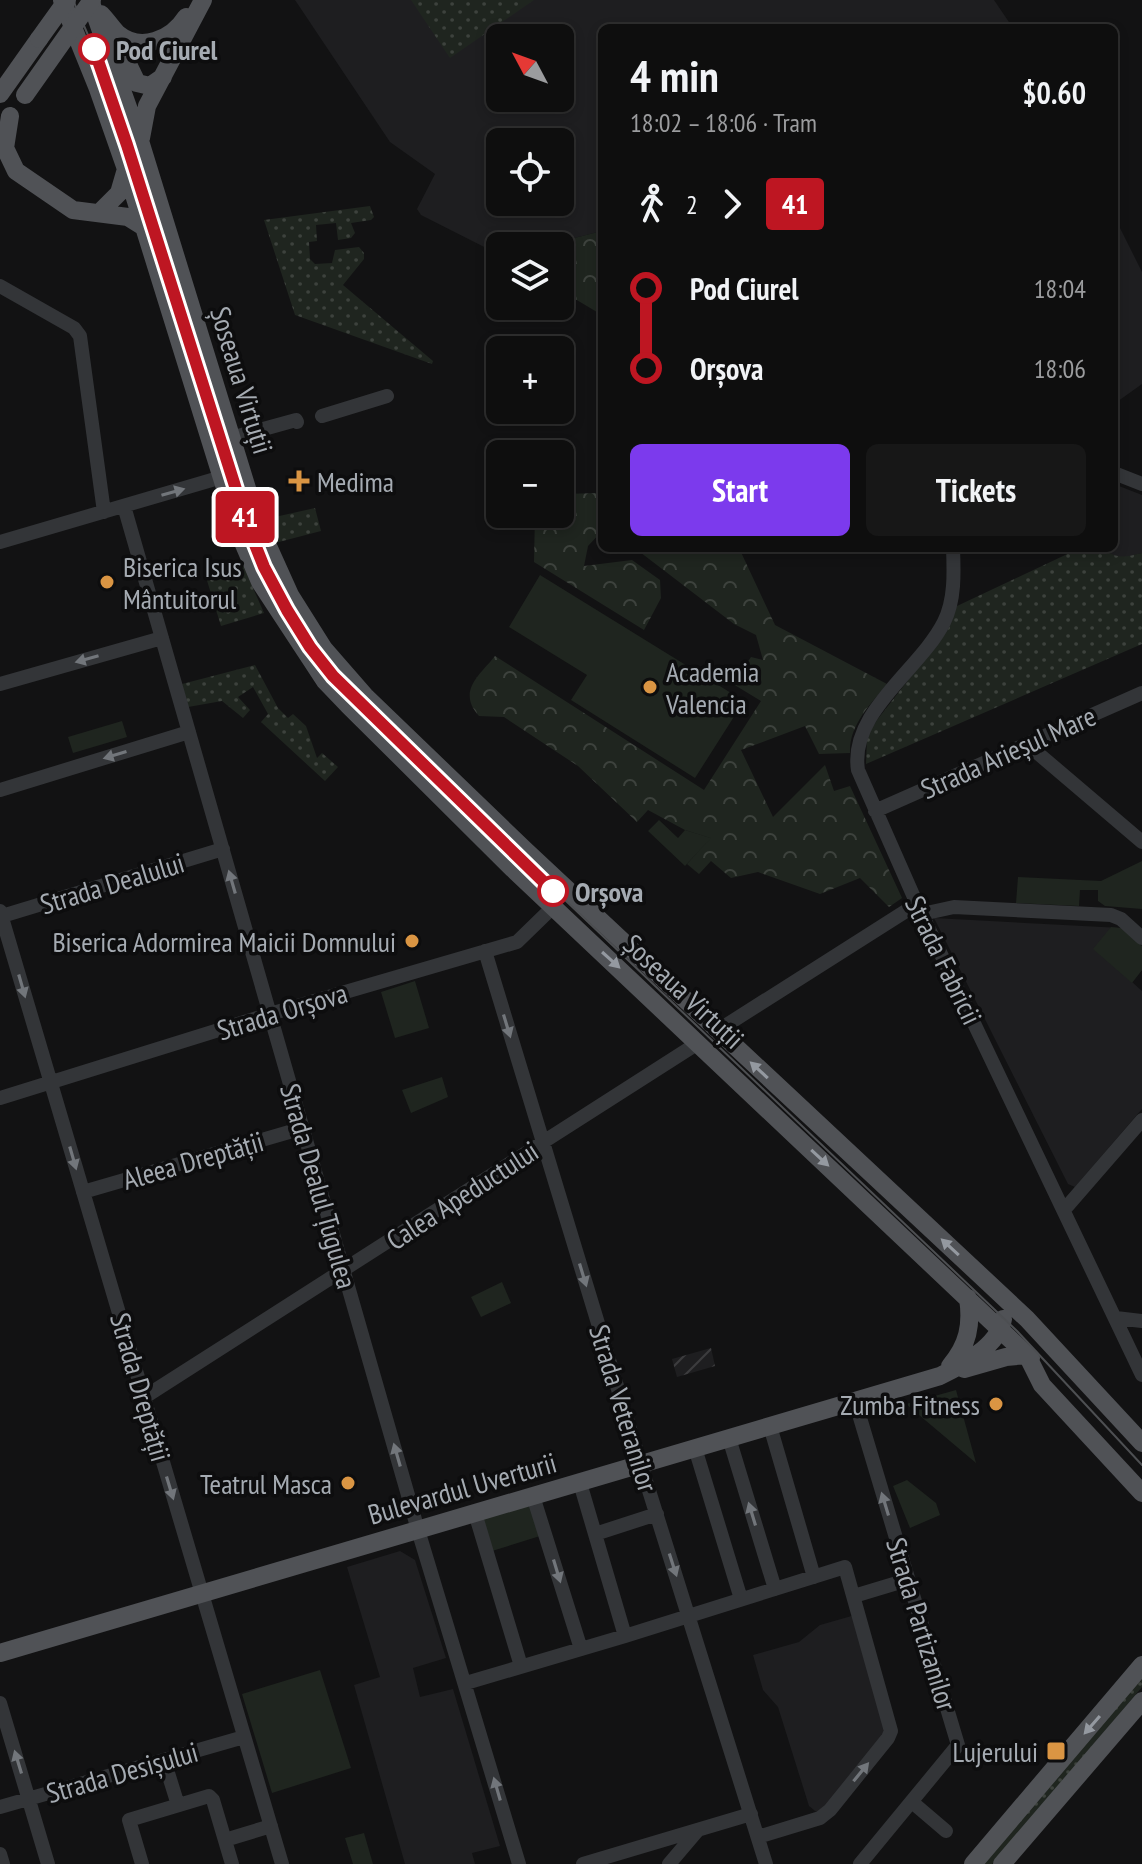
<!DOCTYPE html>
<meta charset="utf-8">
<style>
body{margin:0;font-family:"PT Sans Narrow",sans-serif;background:#171717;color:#f1f3f6;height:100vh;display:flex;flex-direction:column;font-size:30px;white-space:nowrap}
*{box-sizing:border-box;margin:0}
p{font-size:26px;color:#9b9c9e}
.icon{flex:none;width:44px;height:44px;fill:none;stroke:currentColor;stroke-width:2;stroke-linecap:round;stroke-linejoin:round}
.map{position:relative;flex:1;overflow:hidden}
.details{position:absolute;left:598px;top:24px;width:520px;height:528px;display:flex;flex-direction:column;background:#0e0e0e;border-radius:12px;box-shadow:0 4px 12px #0003,0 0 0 2px #2e2e2e}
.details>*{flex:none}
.badge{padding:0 16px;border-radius:6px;font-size:28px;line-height:52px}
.needle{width:52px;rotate:311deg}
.controls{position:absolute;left:486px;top:24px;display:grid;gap:16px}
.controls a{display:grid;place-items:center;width:88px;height:88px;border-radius:12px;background:#0e0e0e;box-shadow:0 4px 12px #0003,0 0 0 2px #2e2e2e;font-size:40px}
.map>.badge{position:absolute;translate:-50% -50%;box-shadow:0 0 0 4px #fff}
.legs{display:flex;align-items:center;gap:12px;height:88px;padding:0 32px;font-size:26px}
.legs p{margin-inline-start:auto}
.head{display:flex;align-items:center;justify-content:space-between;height:136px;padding:0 32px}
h1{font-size:44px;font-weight:700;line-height:60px}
.primary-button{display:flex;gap:16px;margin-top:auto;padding:16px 32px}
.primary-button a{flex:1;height:92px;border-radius:12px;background:#7c3aed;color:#fff;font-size:32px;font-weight:700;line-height:92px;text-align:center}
.primary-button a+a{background:#171717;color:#f1f3f6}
ul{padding:0 32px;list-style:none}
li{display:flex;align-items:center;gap:28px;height:80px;font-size:30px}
li i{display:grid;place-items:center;width:12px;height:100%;margin:0 10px;background:currentColor}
li i::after{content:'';width:20px;height:20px;margin:-10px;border:6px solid;border-radius:50%;background:#0e0e0e}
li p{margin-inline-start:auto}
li:first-child i{background:linear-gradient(#0000 50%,currentColor 0)}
li:last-child i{background:linear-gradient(currentColor 50%,#0000 0)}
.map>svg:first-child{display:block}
</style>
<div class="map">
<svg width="1142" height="1864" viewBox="0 0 1142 1864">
<defs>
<pattern id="industrial-furrows" width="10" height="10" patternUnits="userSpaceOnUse" patternTransform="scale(2)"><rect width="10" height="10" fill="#1e1e20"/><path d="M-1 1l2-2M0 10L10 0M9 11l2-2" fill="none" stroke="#3c3c3e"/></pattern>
<pattern id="grass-dots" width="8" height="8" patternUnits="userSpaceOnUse" patternTransform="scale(2)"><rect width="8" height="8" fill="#1f251f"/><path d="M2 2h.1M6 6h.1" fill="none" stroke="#3d423d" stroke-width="1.8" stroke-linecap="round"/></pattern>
<pattern id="forest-crowns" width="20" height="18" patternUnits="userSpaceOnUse" patternTransform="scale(2)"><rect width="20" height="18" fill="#1f251f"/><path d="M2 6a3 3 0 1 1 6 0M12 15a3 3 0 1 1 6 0" fill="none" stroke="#3d423d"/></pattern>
</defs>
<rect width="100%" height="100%" fill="#121213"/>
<path fill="#1e1e20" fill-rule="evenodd" d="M295 0H994L1013 28H602V231L543 246H500V255L421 215 417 209 435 174 390 142ZM500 38H560V98H500ZM500 142H560V202H500Z
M1114 216 1142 272V384L1114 404Z
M1114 484 1142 495V553L1123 558 1113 556 1103 548H1114Z
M934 918 1121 928 1142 946V970L1132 982 1142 991V1109L1075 1187 1068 1184Z
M400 1551 415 1560 446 1658 413 1668 420 1697 453 1689 500 1846 472 1853 475 1864H405L354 1685 380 1677 347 1567Z
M855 1615 888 1728 820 1815 809 1806 778 1707 763 1690 753 1655 799 1642 820 1625Z"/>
<path fill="url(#industrial-furrows)" d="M711 1348 715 1366 677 1377 672 1359Z"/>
<path fill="url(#grass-dots)" d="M411 0H534L450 58Z
M370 206 374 217 371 220 351 223 355 233 351 238 338 240 336 223 316 225 317 241 309 242 310 259 315 264 332 263 335 250 359 247 364 253V259L343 285 433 361 432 364 295 315 264 220Z
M315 508 321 531 275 543 266 519Z
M1080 548H1103C1117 560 1125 557 1142 553V644L866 764 867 737 877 720 948 629 957 606Z
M242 563 264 613 221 626 205 574Z
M255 665 278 708 288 718 293 714 306 726 317 758 322 753 338 767 325 781 261 722 268 714 253 687 238 697 250 710 243 718 222 701 188 707 182 684Z
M1142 1675V1687L992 1864H982Z"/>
<path fill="url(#forest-crowns)" d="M602 231V315L560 290V246H543Z
M602 493V531L588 546 584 566 632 560 660 580 661 598 644 630 534 562 535 514H560V494Z
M739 548 775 625 887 684C870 705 849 725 850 753L819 754 805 726 741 750 773 817 825 765 834 791 850 786 902 898 889 907 860 878 820 894 758 872 731 878 711 861 699 874 687 864 710 838 685 830 648 810 637 822 578 766 504 717 479 716C457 691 479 676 495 656L704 790 761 701 733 684 751 657 763 660 756 635 734 624 636 549Z"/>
<path fill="#1f251f" d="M540 575 744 701 695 778 571 700 587 675 509 627Z
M122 721 127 737 73 753 68 737Z
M659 820 678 838 685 830 711 838 685 866 648 831Z
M1142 861V909L1105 906 1098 901V890H1080L1079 906 1016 903 1018 877 1101 881Z
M1111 927 1121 928 1142 946V970L1132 983 1093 949Z
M415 981 429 1028 395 1038 381 992Z
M442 1077 448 1097 411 1113 402 1090Z
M502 1282 511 1303 481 1317 471 1297Z
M956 1390 976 1463 906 1404Z
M907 1480 936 1503 940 1515 910 1528 893 1486Z
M530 1501 540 1536 492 1551 482 1516Z
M320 1670 351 1768 272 1793 242 1694Z
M364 1833 373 1864H353L345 1838Z"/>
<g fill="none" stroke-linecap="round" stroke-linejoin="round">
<path stroke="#333538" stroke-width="14" d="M0 286 74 328 80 336 104 512
M322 416 387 396
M231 438 296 420 297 422
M1114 473 1142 484
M124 506 418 1530 519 1864
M0 542 222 477
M953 548C954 573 955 600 944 622 920 670 849 712 858 770L917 904 1142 1375
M0 684 162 638
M1027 744 1142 842
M0 790 189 732
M875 811 1142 693
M0 911 282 1864
M922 914 954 907 1111 915 1121 919 1142 938
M2 916 223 849
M485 951 641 1465 766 1864
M717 1031 917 904
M0 1098 270 1014 517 942 553 907
M83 1192 303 1128
M1064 1210 1142 1120
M1116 1318 1142 1321
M143 1398 698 1043
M855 1401 958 1745 860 1864
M770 1426 814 1577
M729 1438 775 1589
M695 1448 741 1599
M580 1483 625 1636
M533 1496 581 1649
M475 1513 521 1666
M595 1534 657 1514
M854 1596 907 1580
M466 1683 625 1636 845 1567 891 1731 888 1738 830 1810 820 1818 758 1837
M0 1703 48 1864
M164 1760 178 1805
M912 1802 946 1831
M0 1807 244 1737
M225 1840 271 1826
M0 1854 3 1864
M142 1864 129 1820 209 1796 213 1800 232 1864
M583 1864 751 1814
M669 1864 698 1830"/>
<path stroke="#505256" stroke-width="18" d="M62 0 98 89 126 169 239 533 260 582 325 681 348 705 513 869 1027 1355 1042 1385 1142 1493
M90 0 140 141 258 524 290 595 324 649 365 696 525 850 1027 1319 1142 1443
M101 14C107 20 112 28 118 34 141 53 172 39 186 17
M125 58 137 83 150 86 163 77
M0 94 39 39
M10 116 5 148 16 171 73 210 128 217 144 227
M141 138 147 106 203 0
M100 212 119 193 126 169
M950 1366C968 1345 972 1325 968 1298
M964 1369 1006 1357 1027 1355 1031 1358
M0 1653 940 1376C962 1365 999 1346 1003 1319
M973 1864 1142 1665
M1002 1864 1142 1701"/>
<path stroke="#4d4f52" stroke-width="2" d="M73 0 94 49 127 145 248 527C274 590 306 647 352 697L1017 1331 1142 1465"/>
<path stroke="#505256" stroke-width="18" d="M39 39 67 0
M25 95 92 0"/>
</g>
<defs><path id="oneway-solid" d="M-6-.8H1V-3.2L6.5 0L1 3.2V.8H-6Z" transform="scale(2)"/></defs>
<g fill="#72767b">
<use href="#oneway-solid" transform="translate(173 492) rotate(-16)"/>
<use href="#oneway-solid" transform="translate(87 659) rotate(164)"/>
<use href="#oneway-solid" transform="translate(115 755) rotate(163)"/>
<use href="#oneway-solid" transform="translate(232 882) rotate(-106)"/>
<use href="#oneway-solid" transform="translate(22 986) rotate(74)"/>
<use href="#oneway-solid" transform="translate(507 1026) rotate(73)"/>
<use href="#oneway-solid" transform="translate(73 1158) rotate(74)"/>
<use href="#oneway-solid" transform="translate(583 1275) rotate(73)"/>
<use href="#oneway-solid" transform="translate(397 1455) rotate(-106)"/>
<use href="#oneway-solid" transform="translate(170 1488) rotate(73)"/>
<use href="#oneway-solid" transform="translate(885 1504) rotate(-107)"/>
<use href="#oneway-solid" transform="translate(752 1514) rotate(-107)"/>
<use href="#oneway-solid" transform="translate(673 1565) rotate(72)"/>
<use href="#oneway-solid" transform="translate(557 1571) rotate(73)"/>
<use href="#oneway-solid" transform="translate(18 1762) rotate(-107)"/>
<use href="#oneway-solid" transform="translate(861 1772) rotate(-51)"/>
<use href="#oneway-solid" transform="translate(497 1789) rotate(-106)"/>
</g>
<g fill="#9499a0">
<use href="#oneway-solid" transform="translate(611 960) rotate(42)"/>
<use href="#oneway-solid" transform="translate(759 1070) rotate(-137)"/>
<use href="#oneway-solid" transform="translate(820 1158) rotate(43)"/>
<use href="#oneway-solid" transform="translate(950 1247) rotate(-137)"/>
<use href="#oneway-solid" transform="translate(1092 1725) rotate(131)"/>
</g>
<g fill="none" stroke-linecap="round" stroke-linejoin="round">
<defs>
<path id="line-1" d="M94 49 127 145 248 527 264 567 287 610 310 647 333 676 553 891"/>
</defs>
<use href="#line-1" stroke="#fff" stroke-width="18"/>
<use href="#line-1" stroke="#be1622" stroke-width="12"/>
</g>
<g fill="#fff" stroke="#be1622" stroke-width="4">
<circle cx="94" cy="49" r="14"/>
<circle cx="553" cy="891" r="14"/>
</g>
<g fill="#da9543" stroke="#0d0d0e" stroke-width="3">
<path d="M295 469h8v8h8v8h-8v8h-8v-8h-8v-8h8z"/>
<circle cx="107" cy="582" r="8"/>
<circle cx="650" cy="687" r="8"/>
<circle cx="412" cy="941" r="8"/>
<circle cx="996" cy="1404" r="8"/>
<circle cx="348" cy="1483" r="8"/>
<rect x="1046" y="1741" width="20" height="20" rx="4"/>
</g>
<g text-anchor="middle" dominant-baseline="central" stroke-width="7" stroke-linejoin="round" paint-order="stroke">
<g font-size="28" font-weight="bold" fill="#a5abb2" stroke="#0d0d0e" text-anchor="start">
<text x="116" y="49">Pod Ciurel</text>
<text x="575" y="891">Orșova</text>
</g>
<g font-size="28" fill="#a5abb2" stroke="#0d0d0e">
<text transform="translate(242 380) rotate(73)">Șoseaua Virtuții</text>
<text transform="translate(1008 752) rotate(-24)">Strada Arieșul Mare</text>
<text transform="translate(112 883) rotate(-17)">Strada Dealului</text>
<text transform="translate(944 960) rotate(64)">Strada Fabricii</text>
<text transform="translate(684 991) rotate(43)">Șoseaua Virtuții</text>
<text transform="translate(282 1011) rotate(-17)">Strada Orșova</text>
<text transform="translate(193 1160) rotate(-16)">Aleea Dreptății</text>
<text transform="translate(319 1186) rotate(74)">Strada Dealul Țugulea</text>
<text transform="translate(462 1195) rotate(-33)">Calea Apeductului</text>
<text transform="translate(141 1387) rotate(74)">Strada Dreptății</text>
<text transform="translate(624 1408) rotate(73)">Strada Veteranilor</text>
<text transform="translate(462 1488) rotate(-16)">Bulevardul Uverturii</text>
<text transform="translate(922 1624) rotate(73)">Strada Partizanilor</text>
<text transform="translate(122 1772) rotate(-16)">Strada Desișului</text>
</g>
<g font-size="28" fill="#a5abb2" stroke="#0d0d0e" text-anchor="end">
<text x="317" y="481" text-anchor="start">Medima</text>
<text x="123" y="566" text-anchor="start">Biserica Isus<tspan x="123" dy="32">Mântuitorul</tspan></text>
<text x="666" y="671" text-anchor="start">Academia<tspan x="666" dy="32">Valencia</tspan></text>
<text x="396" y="941">Biserica Adormirea Maicii Domnului</text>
<text x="980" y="1404">Zumba Fitness</text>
<text x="332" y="1483">Teatrul Masca</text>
<text x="1038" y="1751">Lujerului</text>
</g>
</g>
</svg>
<div class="controls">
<a><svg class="needle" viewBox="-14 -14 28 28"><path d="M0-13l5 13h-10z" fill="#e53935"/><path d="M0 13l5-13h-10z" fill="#9b9c9e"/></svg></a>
<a><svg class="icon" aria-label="locate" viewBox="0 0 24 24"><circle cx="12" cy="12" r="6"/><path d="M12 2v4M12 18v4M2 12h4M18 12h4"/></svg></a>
<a><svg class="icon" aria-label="layers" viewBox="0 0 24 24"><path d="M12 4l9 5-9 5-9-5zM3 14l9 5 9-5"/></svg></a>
<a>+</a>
<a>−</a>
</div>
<b class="badge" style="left:245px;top:517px;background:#be1622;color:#fff">41</b>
<section class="details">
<div class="head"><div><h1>4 min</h1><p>18:02 – 18:06 · Tram</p></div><b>$0.60</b></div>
<div class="legs"><svg class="icon" aria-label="walk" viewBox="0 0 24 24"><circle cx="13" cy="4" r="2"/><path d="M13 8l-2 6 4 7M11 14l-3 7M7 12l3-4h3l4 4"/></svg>2<svg class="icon" aria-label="forward" viewBox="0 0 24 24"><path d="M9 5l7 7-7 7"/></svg><b class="badge" style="background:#be1622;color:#fff">41</b></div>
<ul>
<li><i style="color:#be1622"></i><b>Pod Ciurel</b><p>18:04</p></li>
<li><i style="color:#be1622"></i><b>Orșova</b><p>18:06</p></li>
</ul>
<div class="primary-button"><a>Start</a><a>Tickets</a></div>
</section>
</div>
